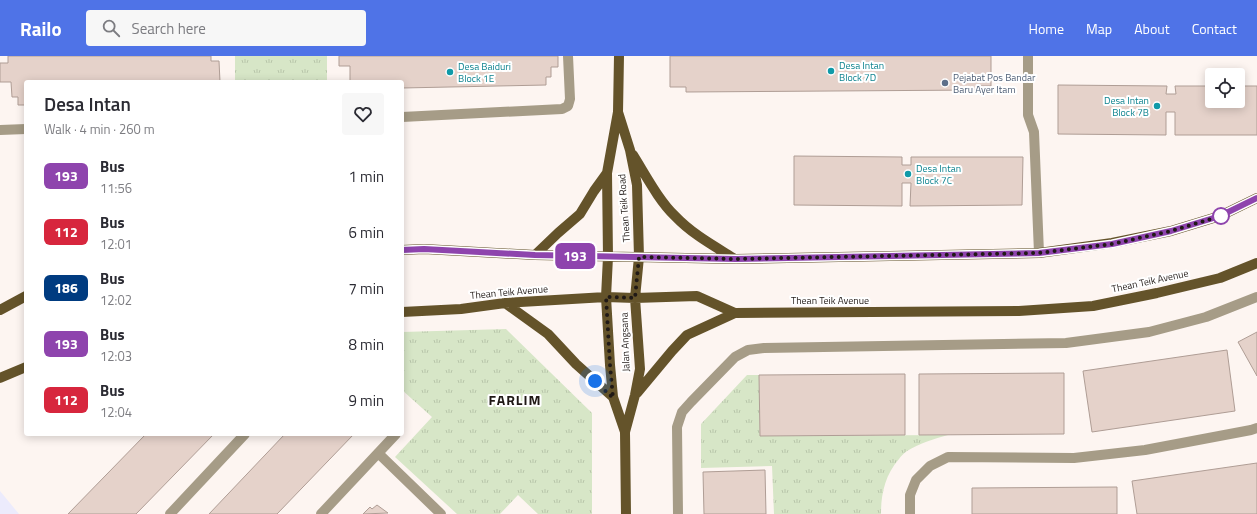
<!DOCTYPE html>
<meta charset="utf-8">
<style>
body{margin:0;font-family:"Titillium Web",sans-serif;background:#f7f7f7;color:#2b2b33;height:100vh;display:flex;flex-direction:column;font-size:15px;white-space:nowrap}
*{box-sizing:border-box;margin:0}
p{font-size:13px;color:#7c7c81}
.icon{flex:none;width:22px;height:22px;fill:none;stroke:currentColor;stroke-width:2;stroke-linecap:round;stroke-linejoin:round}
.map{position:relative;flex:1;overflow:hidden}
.panel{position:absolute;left:24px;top:24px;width:380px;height:356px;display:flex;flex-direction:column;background:#fff;border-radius:4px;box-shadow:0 2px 10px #0003}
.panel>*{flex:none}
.badge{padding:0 8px;border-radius:6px;font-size:14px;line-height:26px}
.buttons{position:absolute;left:1205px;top:12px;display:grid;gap:8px}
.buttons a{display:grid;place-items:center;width:40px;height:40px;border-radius:4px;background:#fff;box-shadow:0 2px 10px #0003;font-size:20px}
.you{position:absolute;width:20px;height:20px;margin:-10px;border:3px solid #fff;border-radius:50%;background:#1a73e8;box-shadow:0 0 0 6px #1a73e833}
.map>.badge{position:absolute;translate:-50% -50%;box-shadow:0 0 0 2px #fff}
.round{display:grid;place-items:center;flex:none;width:42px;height:42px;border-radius:4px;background:#f7f7f7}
.head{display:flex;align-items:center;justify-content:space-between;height:68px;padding:0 20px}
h1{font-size:19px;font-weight:600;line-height:30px}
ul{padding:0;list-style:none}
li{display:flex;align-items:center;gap:12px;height:56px;padding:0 20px}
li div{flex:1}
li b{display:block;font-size:15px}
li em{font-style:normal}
li .badge{min-width:44px;font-weight:700;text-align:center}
header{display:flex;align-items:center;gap:24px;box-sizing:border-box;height:56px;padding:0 20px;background:#4f73e7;color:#fff}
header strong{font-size:19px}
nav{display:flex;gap:22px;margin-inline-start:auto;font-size:14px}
.search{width:280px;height:36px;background:#f7f7f7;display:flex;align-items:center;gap:10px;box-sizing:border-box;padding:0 14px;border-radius:4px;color:#7c7c81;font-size:15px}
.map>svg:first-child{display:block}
</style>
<header>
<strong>Railo</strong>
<div class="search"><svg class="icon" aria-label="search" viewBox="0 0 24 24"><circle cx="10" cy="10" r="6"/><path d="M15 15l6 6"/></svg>Search here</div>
<nav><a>Home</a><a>Map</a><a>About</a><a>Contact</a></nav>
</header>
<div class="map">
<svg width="1257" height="458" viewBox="0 0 1257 458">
<defs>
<pattern id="grass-tufts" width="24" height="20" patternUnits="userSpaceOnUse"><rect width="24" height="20" fill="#d7e6c7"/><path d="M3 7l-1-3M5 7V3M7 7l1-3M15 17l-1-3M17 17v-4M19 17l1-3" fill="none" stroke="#b8c5aa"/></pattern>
</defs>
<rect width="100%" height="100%" fill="#fdf5f1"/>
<path fill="#ecebfc" d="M0 435 19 458H0Z"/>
<path fill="url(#grass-tufts)" d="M235 0H327V26H235Z
M506 273 592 357V458H538L518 439 500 458H457L395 401 432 361 402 334V276Z
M747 319H759L760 380 948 379C934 383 920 387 907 395 904 397 901 400 899 403 885 419 881 438 881 458H774L772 410 701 412V368Z"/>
<path fill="#e5d2ca" stroke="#af9d95" d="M8 0H211V5H219L220 26H26V49H18V41H12L11 26H0V7H8Z
M339 0H558V11H551V21H546V29L402 32V26L350 25V10H339Z
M670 0H991V30H978V34L686 36V31H670Z
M1058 29 1167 30 1166 38H1176L1175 30H1212V45H1238V30H1257V79H1175V56H1166V79L1058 78Z
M794 100 902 101V109H911V101H1023L1022 149 910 150 911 127H902V150L794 149Z
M1257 276V320L1238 286Z
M1227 294 1235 355 1092 376 1083 315Z
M1064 317V378L919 379V318Z
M905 318V379L760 380 759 319Z
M146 378H214L136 458H68Z
M285 378H354L277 458H209Z
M1257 407V458H1137L1132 425Z
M765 414 766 458H704L703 416Z
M1117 431V458H972V432Z
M377 449 388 457 363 458 370 451 372 453Z"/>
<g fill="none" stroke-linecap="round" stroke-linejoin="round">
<path stroke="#a69c87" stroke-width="10" d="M1028 0V59L1034 76 1039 197
M402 61 562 53 568 50 570 43 568 0
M0 74 26 73
M378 397 441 458
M170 458 245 378
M321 458 396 378
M678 458 677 371 682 356 691 346 735 301 748 294 764 292 1066 287 1149 276 1206 261 1257 241
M910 458V439L916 424 930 410 948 401 1074 402 1145 394 1251 374 1257 372"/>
<path stroke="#64532a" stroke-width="10" d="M619 0 618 56 607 117 608 201 606 241 610 309 613 341 625 376
M618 56 630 94 637 129 639 201 635 242 640 313 635 339 625 376 626 458
M633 99C645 118 659 145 675 160 692 178 714 190 735 203
M402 194 424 193 535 199 736 203 1039 197 1112 187 1171 175 1220 160 1257 142
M535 199 558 177 580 158 594 135 607 117
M505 247 548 278 576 308 613 341
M0 254 26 240
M402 256 461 253 505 247 606 241 635 242 697 240 735 257 1019 255 1093 250 1157 237 1220 222 1257 207
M0 322 26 311
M637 337 672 295 687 279 735 257"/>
</g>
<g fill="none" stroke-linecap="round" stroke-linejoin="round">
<defs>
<path id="line" d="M402 194 424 193 535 199 736 203 1039 197 1112 188 1171 175 1220 160 1257 142"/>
</defs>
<use href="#line" stroke="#fff" stroke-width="9"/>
<use href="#line" stroke="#8e44ad" stroke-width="6"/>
<path stroke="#201916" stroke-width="4" stroke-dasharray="0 7.2" d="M595 325 613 342 610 309 606 241 635 242 639 201 736 203 1039 197 1112 188 1171 175 1221 160"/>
</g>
<g fill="#0f9aa8" stroke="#fff" stroke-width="1.5">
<circle cx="831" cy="15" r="4"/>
<circle cx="450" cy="16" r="4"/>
<circle cx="1157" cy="50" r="4"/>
<circle cx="908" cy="118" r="4"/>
</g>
<circle fill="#5c6f8a" stroke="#fff" stroke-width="1.5" cx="945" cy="27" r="4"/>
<circle fill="#fff" stroke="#8e44ad" stroke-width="2" cx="1221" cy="160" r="8"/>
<g text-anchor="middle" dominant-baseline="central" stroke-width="4" stroke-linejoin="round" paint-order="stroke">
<g font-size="10" fill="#0d838f" stroke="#fff" text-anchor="start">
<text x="839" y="9">Desa Intan<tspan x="839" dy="12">Block 7D</tspan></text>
<text x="458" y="10">Desa Baiduri<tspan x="458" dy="12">Block 1E</tspan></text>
<text x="1149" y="44" text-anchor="end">Desa Intan<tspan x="1149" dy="12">Block 7B</tspan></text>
<text x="916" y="112">Desa Intan<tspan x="916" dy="12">Block 7C</tspan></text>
</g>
<g font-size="10" fill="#4e5e75" stroke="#fff" text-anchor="start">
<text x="953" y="21">Pejabat Pos Bandar<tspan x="953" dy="12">Baru Ayer Itam</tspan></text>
</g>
<g font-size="10" fill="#201916" stroke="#fff">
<text transform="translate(624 152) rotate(-94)">Thean Teik Road</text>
<text transform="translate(1150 225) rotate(-12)">Thean Teik Avenue</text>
<text transform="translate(509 236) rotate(-5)">Thean Teik Avenue</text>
<text x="830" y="244">Thean Teik Avenue</text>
<text transform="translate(625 286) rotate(-92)">Jalan Angsana</text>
</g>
<g font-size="14" font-weight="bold" letter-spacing="1" fill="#201916" stroke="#fff">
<text x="515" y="343">FARLIM</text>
</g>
</g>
</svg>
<div class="buttons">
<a><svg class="icon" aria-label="locate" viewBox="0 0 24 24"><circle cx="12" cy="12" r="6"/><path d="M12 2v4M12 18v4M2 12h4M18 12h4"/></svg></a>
</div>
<div class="you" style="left:595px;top:325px"></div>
<b class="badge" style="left:575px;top:200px;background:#8e44ad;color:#fff">193</b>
<section class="panel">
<div class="head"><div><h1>Desa Intan</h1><p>Walk · 4 min · 260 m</p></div><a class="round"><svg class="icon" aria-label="heart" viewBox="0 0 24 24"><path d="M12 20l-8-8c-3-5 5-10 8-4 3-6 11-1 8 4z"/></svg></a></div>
<ul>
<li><span class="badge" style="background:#8e44ad;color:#fff">193</span><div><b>Bus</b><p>11:56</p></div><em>1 min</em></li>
<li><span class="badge" style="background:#d7263d;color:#fff">112</span><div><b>Bus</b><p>12:01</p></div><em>6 min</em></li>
<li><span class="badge" style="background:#003b80;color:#fff">186</span><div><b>Bus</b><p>12:02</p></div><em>7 min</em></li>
<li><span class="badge" style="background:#8e44ad;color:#fff">193</span><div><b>Bus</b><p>12:03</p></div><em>8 min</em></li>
<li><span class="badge" style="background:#d7263d;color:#fff">112</span><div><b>Bus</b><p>12:04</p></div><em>9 min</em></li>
</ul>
</section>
</div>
